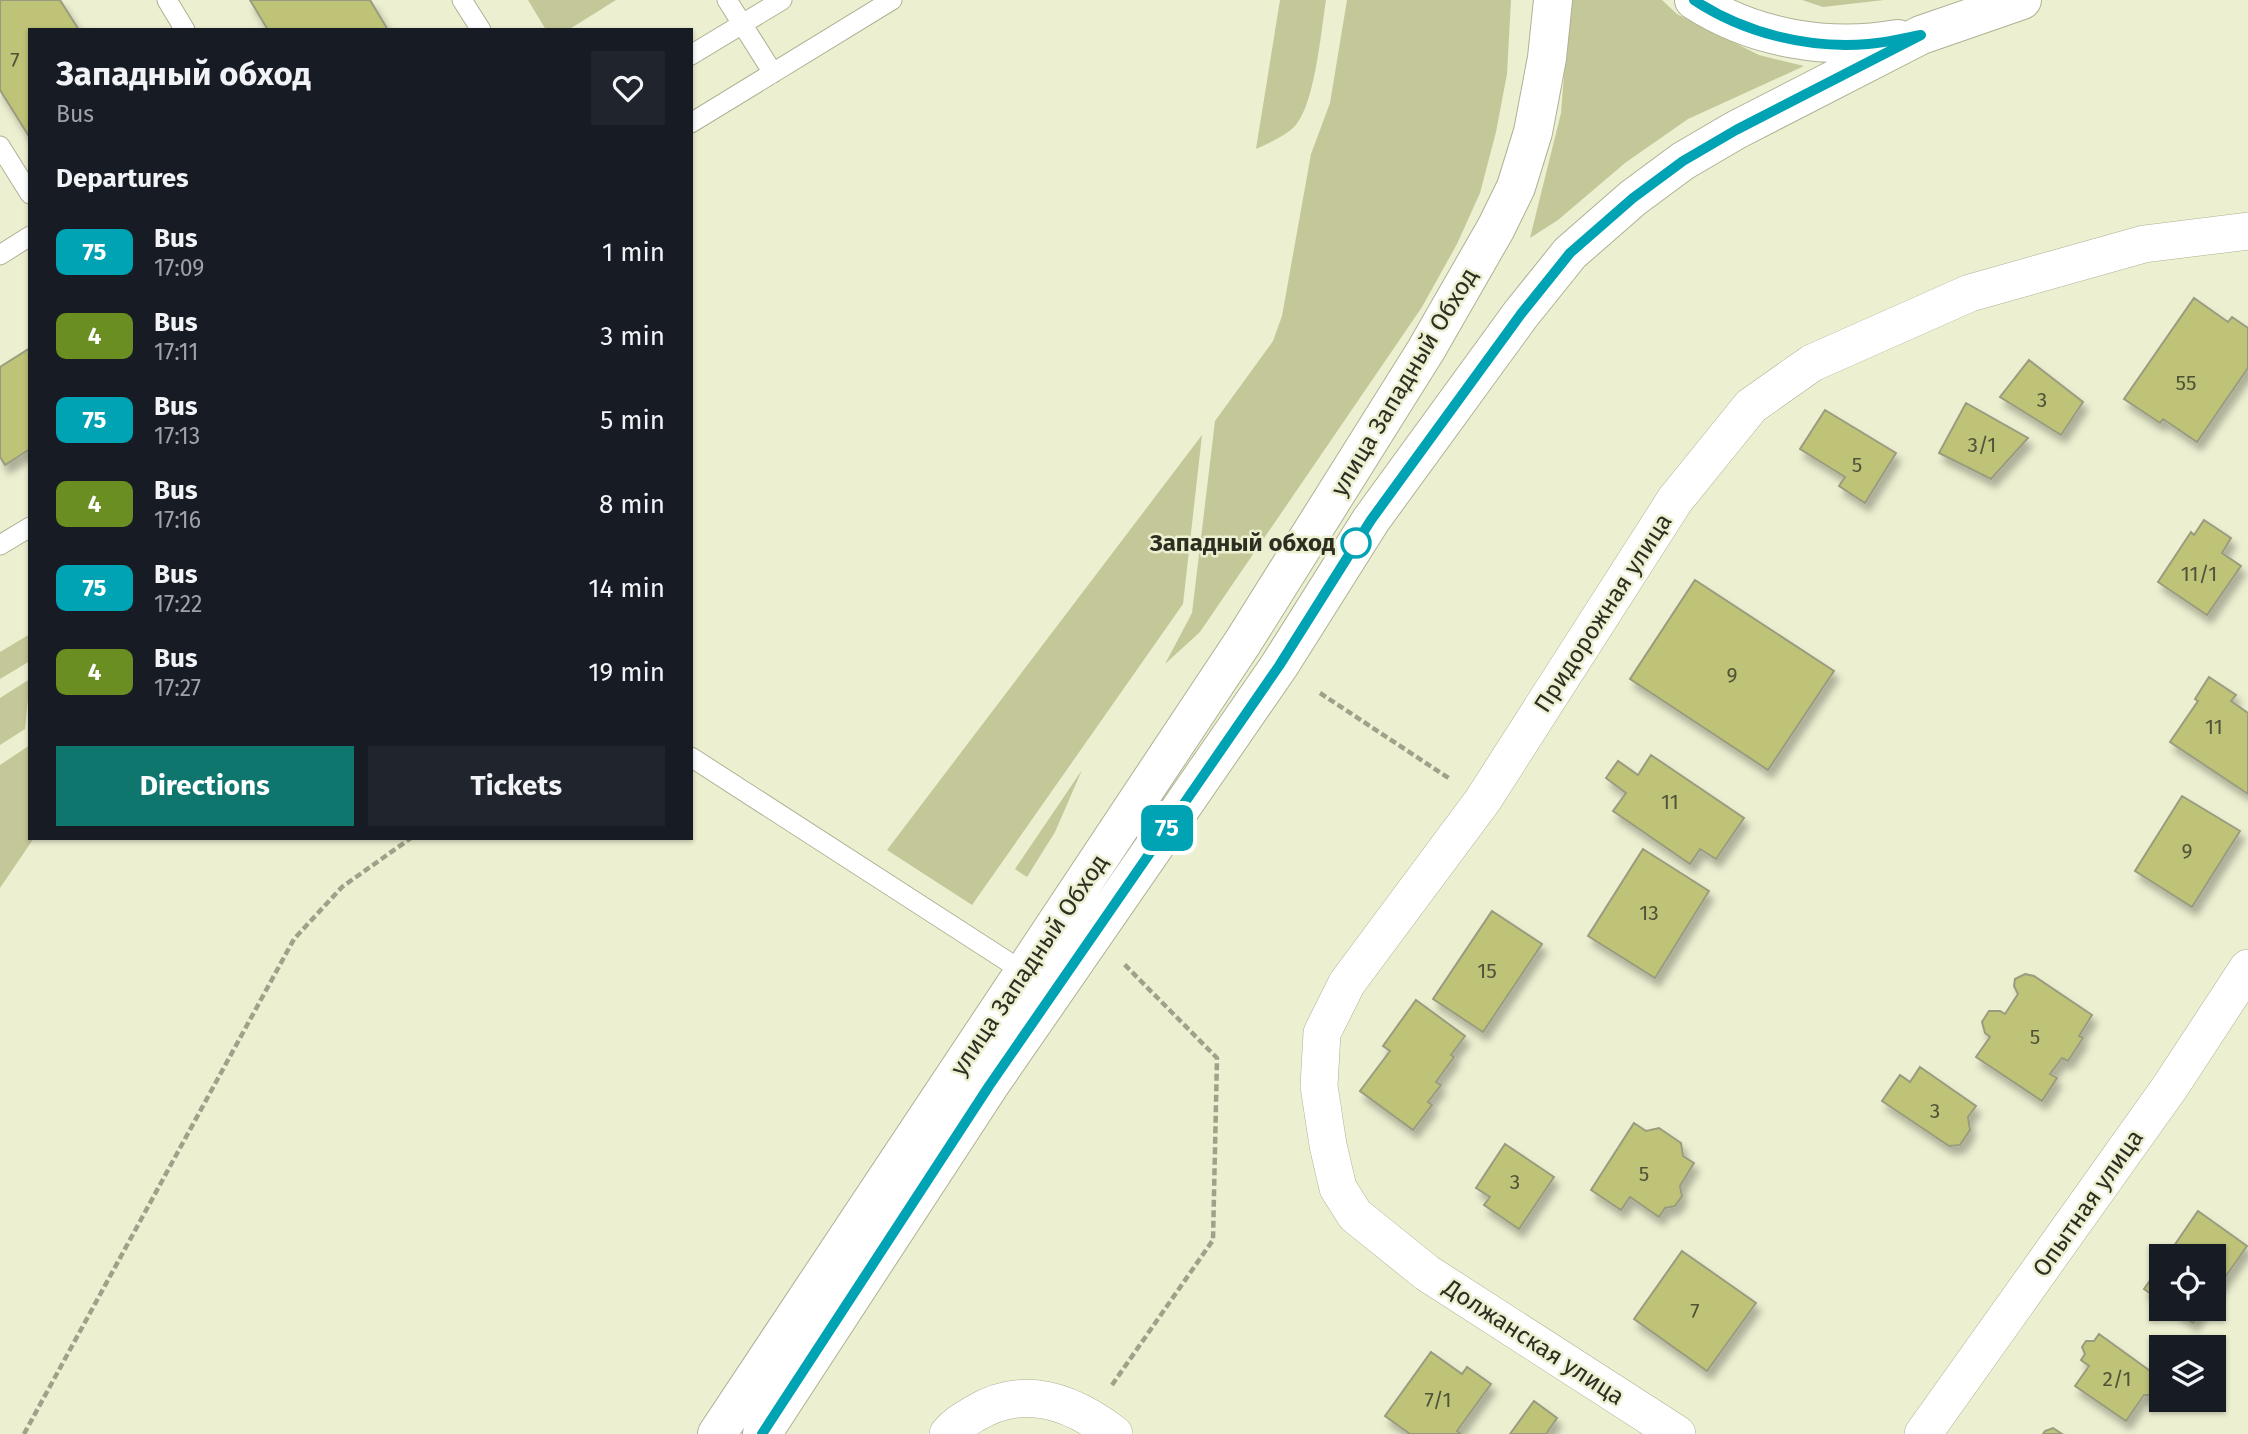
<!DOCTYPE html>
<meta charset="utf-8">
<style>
body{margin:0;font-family:"Fira Sans",sans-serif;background:#20242c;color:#f1f3f6;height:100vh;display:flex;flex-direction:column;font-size:26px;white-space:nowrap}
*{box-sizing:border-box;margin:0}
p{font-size:23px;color:#9ea1a6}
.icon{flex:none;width:38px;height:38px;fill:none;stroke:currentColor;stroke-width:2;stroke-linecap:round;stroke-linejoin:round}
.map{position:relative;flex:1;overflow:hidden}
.sheet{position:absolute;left:28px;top:28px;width:665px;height:812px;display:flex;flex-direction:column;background:#171b24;border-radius:0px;box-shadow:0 2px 5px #0004}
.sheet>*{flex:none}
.badge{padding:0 14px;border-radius:10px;font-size:24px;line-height:46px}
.controls{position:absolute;left:2149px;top:1244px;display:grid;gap:14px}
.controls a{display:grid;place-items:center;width:77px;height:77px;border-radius:0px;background:#171b24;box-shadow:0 2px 5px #0004;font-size:35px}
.map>.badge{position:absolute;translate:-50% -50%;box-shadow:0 0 0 4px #fff}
h2{padding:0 28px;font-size:26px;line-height:63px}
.round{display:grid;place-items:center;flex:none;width:74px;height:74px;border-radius:0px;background:#20242c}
.head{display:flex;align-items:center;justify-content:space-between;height:119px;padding:0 28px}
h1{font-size:33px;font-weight:700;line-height:52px}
.cta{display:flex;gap:14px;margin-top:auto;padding:14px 28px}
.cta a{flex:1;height:80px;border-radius:0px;background:#0f766e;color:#fff;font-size:28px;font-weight:700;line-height:80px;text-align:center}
.cta a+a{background:#20242c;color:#f1f3f6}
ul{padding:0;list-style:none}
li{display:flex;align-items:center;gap:21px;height:84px;padding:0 28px}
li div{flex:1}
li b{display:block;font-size:26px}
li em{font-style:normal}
li .badge{min-width:77px;font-weight:700;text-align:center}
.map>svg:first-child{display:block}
</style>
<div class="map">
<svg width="2248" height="1434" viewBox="0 0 2248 1434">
<defs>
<filter id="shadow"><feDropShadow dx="4.5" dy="8" stdDeviation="3.5" flood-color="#0004"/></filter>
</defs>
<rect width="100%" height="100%" fill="#ecefd0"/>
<path fill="#c4c898" d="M528 0H616L568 30H546Z
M1280 0H1326C1321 31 1315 106 1294 127 1284 137 1268 143 1256 149Z
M1347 0H1511L1507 74 1496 132 1480 193 1457 244 1422 307 1200 632 1165 664 1192 613 1215 421 1273 341 1282 316 1311 154 1330 103Z
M1570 0H1662L1677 14 1759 55 1804 66 1688 119 1625 163 1558 220 1530 238 1561 113Z
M1802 0H1884L1823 7Z
M1202 435 1183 604 972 905 887 850Z
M30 634V661L0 679V652Z
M30 679 25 729 0 745V698Z
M30 745V838H34L0 888V765Z
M1082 770 1055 832 1027 877 1015 869Z"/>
<path fill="#bec378" stroke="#9a9c7f" stroke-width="2" filter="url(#shadow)" d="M0 0H60L79 30H30V138L0 90Z
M250 0H370L388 30H268Z
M2194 298 2228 322 2232 317 2248 328V368L2197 442 2163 419 2160 423 2124 399Z
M30 348V449L5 465 0 457V367Z
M2029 360 2083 402 2061 435 2000 397Z
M1966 403 2028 438 1991 479 1939 453Z
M1825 410 1896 453 1865 503 1839 486 1845 477 1800 449Z
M2204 520 2231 538 2222 553 2241 566 2207 615 2158 582 2191 532 2194 535Z
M1695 580 1834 671 1768 770 1630 679Z
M2209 677 2236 695 2231 701 2248 713V794L2170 742 2198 701 2195 699Z
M1651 755 1744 818 1716 859 1700 849 1690 864 1613 811 1626 793 1606 778 1618 761 1638 775Z
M2182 796 2240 831 2192 907 2135 871Z
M1643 849 1709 891 1655 978 1588 936Z
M1492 911 1542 944 1483 1032 1433 999Z
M2025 974 2034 976 2092 1015 2079 1036 2083 1038 2068 1061 2062 1058 2050 1074 2057 1078 2042 1101 1976 1057 1990 1037 1985 1033 1982 1022 1989 1011H2000L2005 1014 2018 994 2014 986 2015 979Z
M1416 1000 1465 1036 1451 1055 1454 1057 1436 1082 1441 1085 1428 1102 1432 1105 1413 1130 1360 1091 1390 1051 1383 1046Z
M1920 1067 1976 1106 1968 1117 1970 1130 1960 1145 1949 1146 1882 1101 1900 1075 1910 1082Z
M1634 1123 1646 1131 1659 1128 1681 1143 1683 1156 1694 1163 1680 1186 1682 1196 1675 1206 1665 1208 1659 1217 1630 1197 1621 1210 1591 1190Z
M1505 1144 1554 1177 1519 1229 1484 1205 1490 1197 1476 1188Z
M2198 1211 2247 1246 2214 1293V1256H2167Z
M1682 1251 1756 1303 1707 1371 1634 1319Z
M2161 1265V1301L2144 1289Z
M2173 1309H2203L2193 1323Z
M2099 1334 2157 1376 2152 1382 2155 1390 2151 1395H2144L2126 1421 2075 1386 2089 1366 2081 1360 2085 1354 2082 1347 2086 1341H2094Z
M1431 1352 1462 1374 1467 1367 1491 1384 1457 1431 1461 1434H1410L1385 1416Z
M1534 1401 1557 1418 1546 1434H1510Z
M2053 1428 2062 1434H2043L2045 1431Z"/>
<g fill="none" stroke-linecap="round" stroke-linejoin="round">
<defs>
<path id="lane" d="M167 0 185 30
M462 0 481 30
M727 0 773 73
M691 55 782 0
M691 123 892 0
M0 146 30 194
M0 255 30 236
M0 545 30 527
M691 757 1024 972"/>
<path id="street" d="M948 1434C955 1425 964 1420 974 1414 1023 1384 1071 1401 1114 1434
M1677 1434 1427 1273 1355 1215 1338 1188 1328 1145 1319 1086 1322 1033 1347 983 1483 800 1675 500 1751 406 1812 363 1970 293 2144 244 2248 231
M1923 1434 2170 1087 2248 968"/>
<path id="highway" d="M1694 0C1754 39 1829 51 1898 39
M717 1434 1243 642 1426 350 1496 228 1516 187 1533 132 1547 58 1553 0
M762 1434 989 1086 1279 666 1371 520 1521 314 1570 253 1633 198 1683 161 1736 130 1921 35 2022 0"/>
</defs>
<use href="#lane" stroke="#afb194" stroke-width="21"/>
<use href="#street" stroke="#afb194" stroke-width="38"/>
<use href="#highway" stroke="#afb194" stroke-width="40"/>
<path stroke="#9fa18a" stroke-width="4.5" stroke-dasharray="7 3.5" stroke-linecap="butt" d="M1320 693 1450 779
M1112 1385 1213 1240 1217 1058 1123 963
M24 1434 294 939 342 887 411 838"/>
<use href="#lane" stroke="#fff" stroke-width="19"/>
<use href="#street" stroke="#fff" stroke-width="37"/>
<use href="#highway" stroke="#fff" stroke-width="38"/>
</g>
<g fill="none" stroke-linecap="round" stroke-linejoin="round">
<defs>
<path id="line" d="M762 1434 989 1086 1279 666 1371 520 1521 314 1570 253 1633 198 1683 161 1736 130 1921 35C1904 38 1886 43 1868 44 1808 49 1744 33 1694 0"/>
</defs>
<use href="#line" stroke="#fff" stroke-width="16"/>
<use href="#line" stroke="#00a3b4" stroke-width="10"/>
</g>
<circle fill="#fff" stroke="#00a3b4" stroke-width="3.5" cx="1356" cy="543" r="14"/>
<g text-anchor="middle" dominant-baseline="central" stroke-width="5" stroke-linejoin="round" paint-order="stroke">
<g font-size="21" fill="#515338">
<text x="15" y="60">7</text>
<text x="2186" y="383">55</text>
<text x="2042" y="400">3</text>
<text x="1982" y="445">3/1</text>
<text x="1857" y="465">5</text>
<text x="2199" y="574">11/1</text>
<text x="1732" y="675">9</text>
<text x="2214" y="727">11</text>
<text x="1670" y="802">11</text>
<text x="2187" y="851">9</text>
<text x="1649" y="913">13</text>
<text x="1487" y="971">15</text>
<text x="2035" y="1037">5</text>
<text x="1935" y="1111">3</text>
<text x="1644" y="1174">5</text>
<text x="1515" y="1182">3</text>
<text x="1695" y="1311">7</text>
<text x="2117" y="1379">2/1</text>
<text x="1438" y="1400">7/1</text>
</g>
<g font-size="24" fill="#2d2e22" stroke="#ecefd0">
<text transform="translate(1404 382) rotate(-59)">улица Западный Обход</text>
<text transform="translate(1603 613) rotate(-57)">Придорожная улица</text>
<text transform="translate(1029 965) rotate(-56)">улица Западный Обход</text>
<text transform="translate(2088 1203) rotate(-55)">Опытная улица</text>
<text transform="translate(1534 1342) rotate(33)">Должанская улица</text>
</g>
<g font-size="24" font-weight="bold" fill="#2d2e22" stroke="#ecefd0" text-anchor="end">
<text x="1335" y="543">Западный обход</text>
</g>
</g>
</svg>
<div class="controls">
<a><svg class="icon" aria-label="locate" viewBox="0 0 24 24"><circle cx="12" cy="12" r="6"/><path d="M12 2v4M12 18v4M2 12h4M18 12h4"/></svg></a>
<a><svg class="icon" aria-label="layers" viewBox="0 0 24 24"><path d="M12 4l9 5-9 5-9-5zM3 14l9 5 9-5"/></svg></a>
</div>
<b class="badge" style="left:1167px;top:828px;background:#00a3b4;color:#fff">75</b>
<section class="sheet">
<div class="head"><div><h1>Западный обход</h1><p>Bus</p></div><a class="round"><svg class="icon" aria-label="heart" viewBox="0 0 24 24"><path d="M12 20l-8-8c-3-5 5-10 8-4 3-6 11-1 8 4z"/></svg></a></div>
<h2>Departures</h2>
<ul>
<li><span class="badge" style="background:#00a3b4;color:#fff">75</span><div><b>Bus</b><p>17:09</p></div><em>1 min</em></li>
<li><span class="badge" style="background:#6b8e23;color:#fff">4</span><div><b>Bus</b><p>17:11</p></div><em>3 min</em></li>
<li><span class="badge" style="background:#00a3b4;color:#fff">75</span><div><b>Bus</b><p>17:13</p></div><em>5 min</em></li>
<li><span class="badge" style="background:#6b8e23;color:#fff">4</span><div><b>Bus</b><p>17:16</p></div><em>8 min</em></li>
<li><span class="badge" style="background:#00a3b4;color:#fff">75</span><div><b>Bus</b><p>17:22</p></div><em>14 min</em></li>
<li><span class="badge" style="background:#6b8e23;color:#fff">4</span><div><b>Bus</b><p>17:27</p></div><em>19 min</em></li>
</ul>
<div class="cta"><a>Directions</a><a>Tickets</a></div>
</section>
</div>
